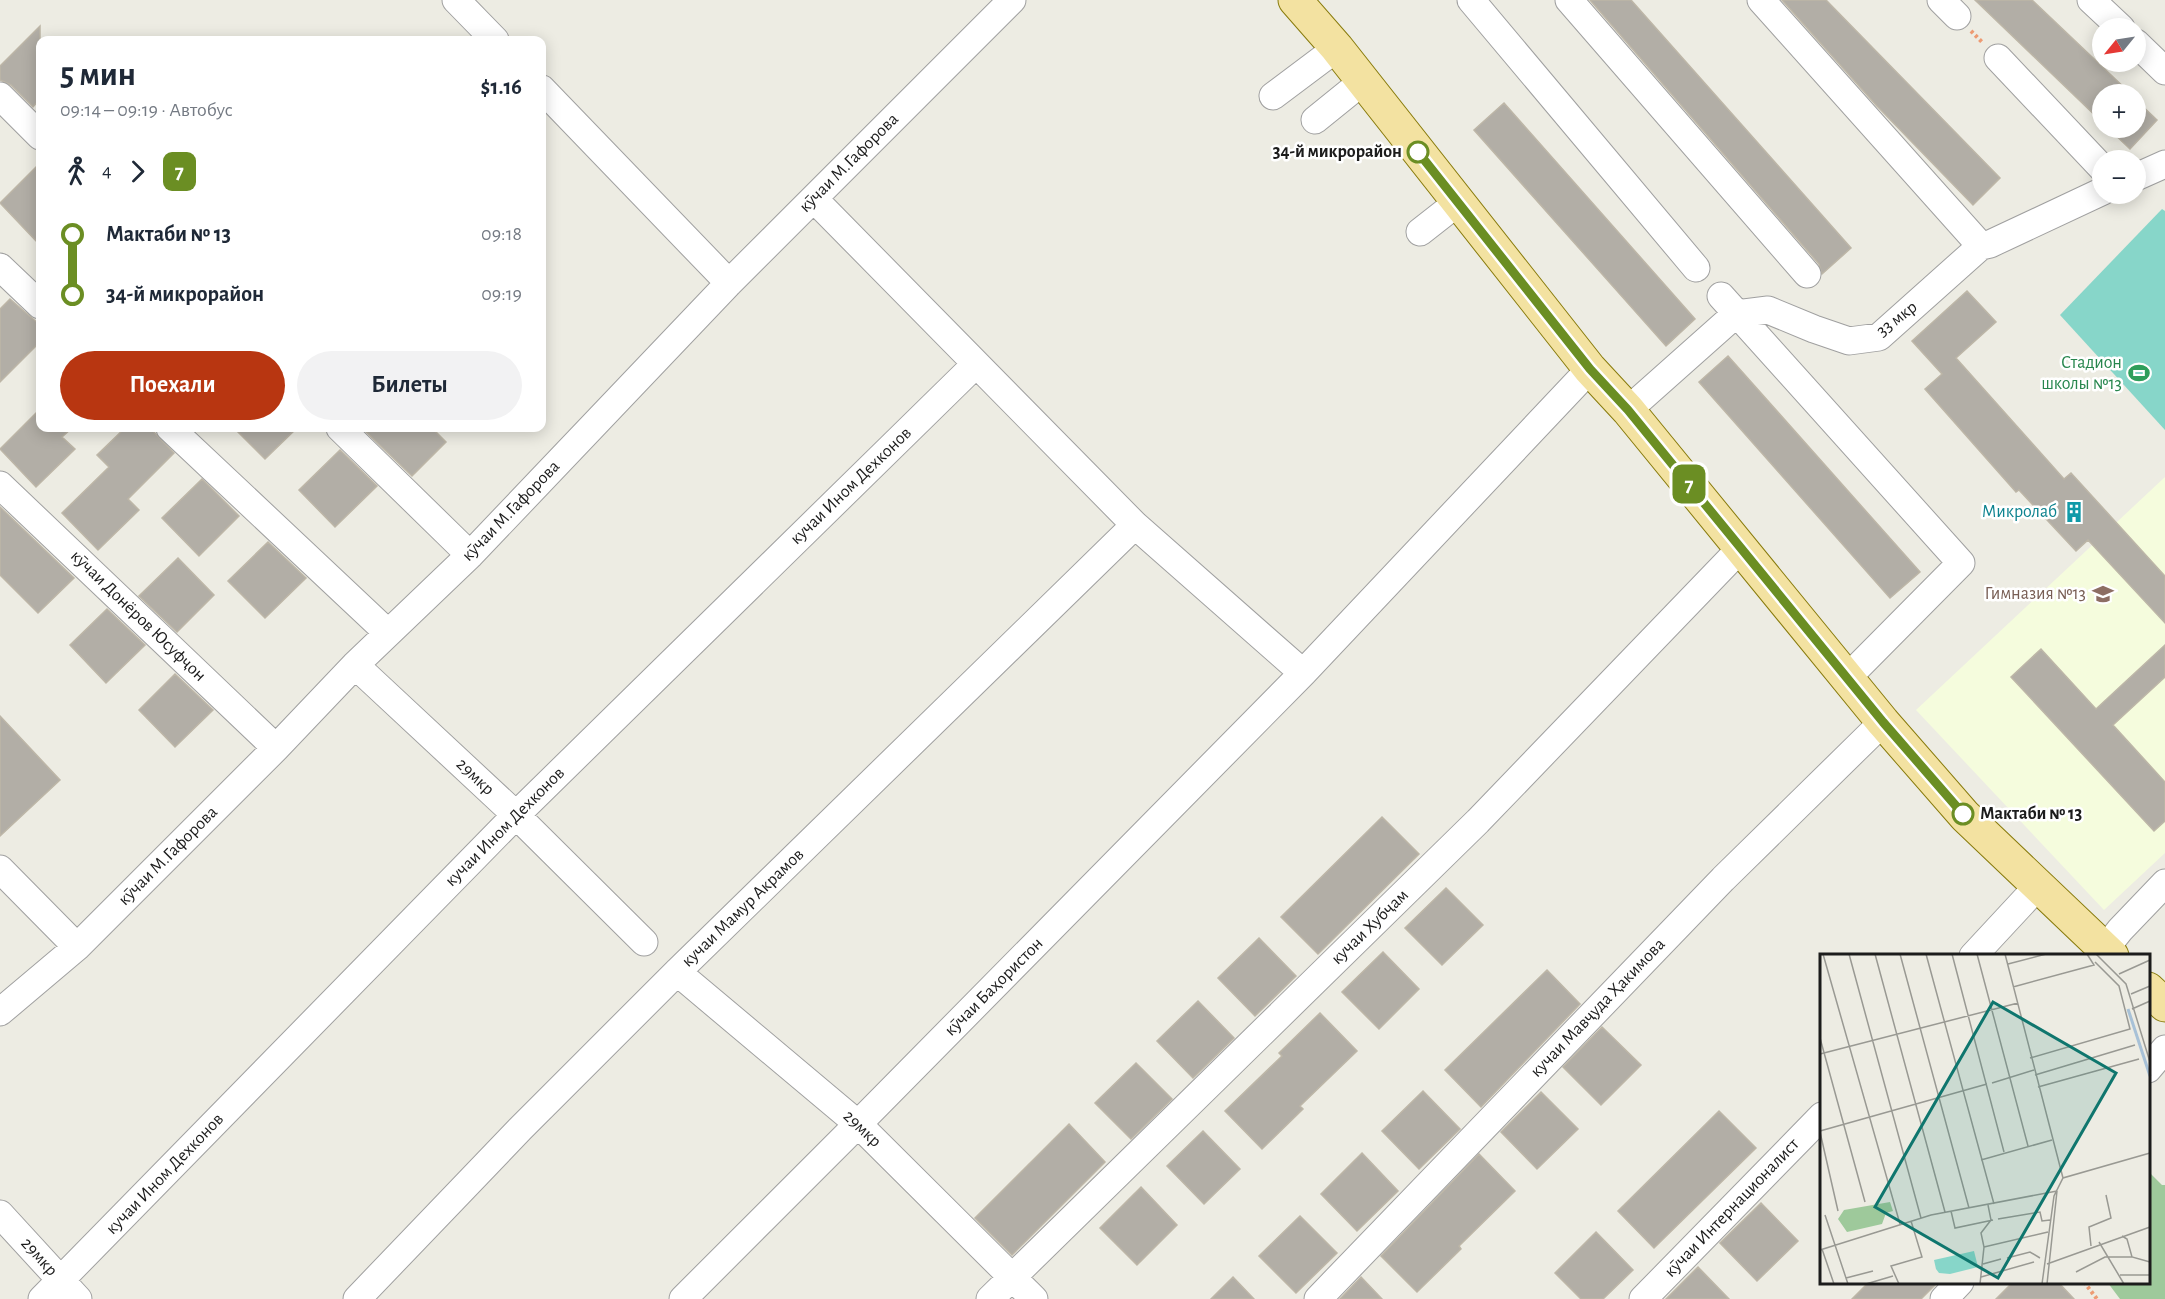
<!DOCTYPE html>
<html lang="ru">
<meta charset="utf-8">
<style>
body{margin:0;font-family:"Alegreya Sans",sans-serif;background:#f2f2f3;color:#1f2937;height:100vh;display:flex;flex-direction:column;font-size:22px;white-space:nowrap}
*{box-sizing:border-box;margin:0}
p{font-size:20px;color:#747a83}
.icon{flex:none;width:33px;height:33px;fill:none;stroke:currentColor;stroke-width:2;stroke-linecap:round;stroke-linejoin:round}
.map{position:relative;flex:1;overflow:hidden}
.side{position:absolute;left:36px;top:36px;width:510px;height:396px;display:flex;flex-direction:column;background:#fff;border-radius:12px;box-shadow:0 3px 15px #0003}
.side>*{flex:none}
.badge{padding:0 12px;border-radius:9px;font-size:21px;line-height:39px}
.needle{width:39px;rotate:240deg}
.buttons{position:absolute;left:2092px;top:18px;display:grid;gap:12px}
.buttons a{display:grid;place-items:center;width:54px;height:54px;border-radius:50%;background:#fff;box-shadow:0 3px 15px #0003;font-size:30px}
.map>.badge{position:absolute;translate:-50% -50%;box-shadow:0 0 0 3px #fff}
.legs{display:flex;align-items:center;gap:9px;height:66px;padding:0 24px;font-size:20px}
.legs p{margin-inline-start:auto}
.head{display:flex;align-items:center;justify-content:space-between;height:102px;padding:0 24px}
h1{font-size:33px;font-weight:700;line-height:45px}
.primary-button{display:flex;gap:12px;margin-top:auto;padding:12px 24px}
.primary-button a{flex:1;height:69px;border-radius:36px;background:#b83611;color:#fff;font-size:24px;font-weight:700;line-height:69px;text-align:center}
.primary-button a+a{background:#f2f2f3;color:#1f2937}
ul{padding:0 24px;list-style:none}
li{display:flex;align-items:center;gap:21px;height:60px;font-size:22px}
li i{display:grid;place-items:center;width:9px;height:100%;margin:0 8px;background:currentColor}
li i::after{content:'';width:15px;height:15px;margin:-8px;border:4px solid;border-radius:50%;background:#fff}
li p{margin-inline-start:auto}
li:first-child i{background:linear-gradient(#0000 50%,currentColor 0)}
li:last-child i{background:linear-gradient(currentColor 50%,#0000 0)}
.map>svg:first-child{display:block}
</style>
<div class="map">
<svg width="2165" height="1299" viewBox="0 0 2165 1299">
<rect width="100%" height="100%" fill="#edece3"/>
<path fill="#f5fcdd" d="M2165 477V853L2104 910 1916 710Z"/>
<path fill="#9ec99b" d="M2149 1172 2162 1185H2165V1299H2120L2108 1283 2148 1282Z"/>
<path fill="#87d6c9" d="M2162 209 2165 211V430L2060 315Z"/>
<path fill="#b2aea6" stroke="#bdb6a7" stroke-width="1.5" d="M1590 0H1631L1851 248 1822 274 1819 264Z
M1782 0H1826L2000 178 1973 205 1876 105Z
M1975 0H2032L2131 94H2103V123Z
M40 26V99L33 107 11 85 0 80V66Z
M2136 100 2157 120 2130 149 2108 128H2136Z
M1504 103 1695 319 1666 346 1474 130Z
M40 163V245L0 203Z
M1967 291 1996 322 1956 358 2064 479 2071 473 2165 576V623L2088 540 2076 551 2019 490 2016 492 1925 389 1942 374 1912 341Z
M10 299 40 325V342L0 382V309Z
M1728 356 1920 572 1890 598 1699 382Z
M40 409V428H72L62 437 75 449 36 487 0 449Z
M125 428H150L174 453 128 499 139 510 98 550 62 513 109 467 97 455Z
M234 428H297L265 459Z
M362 428H432L446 442 412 476Z
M340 450 377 486 335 527 299 490Z
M202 479 239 516 199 556 162 518Z
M0 507 74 578 38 613 0 575Z
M268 542 306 578 265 618 228 581Z
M178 558 214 595 177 632 139 596Z
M107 609 145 645 106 683 70 645Z
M2165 645V677L2113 725 2165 782V821L2154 831 2011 677 2041 649 2096 709Z
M175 674 213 710 175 747 139 710Z
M0 716 60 780 0 836Z
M1382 817 1419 854 1318 954 1281 917Z
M1446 888 1483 925 1442 965 1405 928Z
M1259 938 1296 976 1255 1016 1218 978Z
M1383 952 1419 989 1379 1029 1342 992Z
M1547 970 1580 1004 1481 1107 1445 1070Z
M1198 1001 1234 1038 1193 1078 1157 1041Z
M1320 1013 1357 1051 1300 1106 1303 1109 1262 1149 1225 1111 1282 1056 1279 1053Z
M1602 1027 1641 1065 1601 1105 1563 1067Z
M1136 1063 1172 1099 1131 1139 1095 1103Z
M1423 1091 1460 1129 1419 1169 1382 1131Z
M1541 1092 1578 1129 1537 1169 1501 1132Z
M1719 1111 1756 1148 1654 1248 1618 1211Z
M1069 1124 1105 1162 1012 1255 975 1218Z
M1203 1131 1240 1169 1204 1204 1167 1166Z
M1362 1153 1398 1191 1357 1231 1321 1194Z
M1479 1154 1515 1191 1459 1246 1461 1249 1417 1292 1381 1256Z
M1141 1187 1177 1225 1137 1265 1100 1228Z
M1761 1203 1798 1241 1757 1281 1720 1243Z
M1300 1216 1337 1253 1296 1293 1259 1256Z
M1596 1232 1633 1270 1603 1299H1581L1555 1273Z
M1698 1267 1729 1299H1666Z
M1233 1277 1254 1299H1211Z
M1361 1277 1382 1299H1340Z
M1869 1282H1938L1921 1299H1852Z
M2013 1282H2058L2074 1299H1996Z"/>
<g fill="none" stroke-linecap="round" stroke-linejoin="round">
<defs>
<path id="minor" d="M456 0 495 40
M1471 0 1696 268
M1569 0 1807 274
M1761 0 1981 246
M1941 0 1957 16
M2091 0 2121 28
M2136 43 2165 71
M1998 58 2103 169
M542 89 729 283
M0 96 40 136
M1273 96 1337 48
M1315 120 1362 82
M2136 177 2165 164
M814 199 1135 525 1303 673
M1420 232 1457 203
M0 267 40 305
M1721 296 1961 563 1847 678
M1628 410 1736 314 1768 310 1814 329 1849 341 1879 337 1981 246 1990 244 2103 191
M170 428 388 633
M340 428 470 555
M0 485 276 748
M355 665 516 815 644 942
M0 869 77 947
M2105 949 2120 930 2165 883
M1973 956 2038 886
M677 972 858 1124 1034 1299
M0 1012 77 947 276 748 355 665 470 555 729 283 1012 0
M2148 1069 2165 1049
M0 1214 78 1299
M42 1299 516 815 976 364
M357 1299 520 1129 677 972 1135 525
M683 1299 858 1124 1303 673 1590 369
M990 1299 1478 821 1741 548
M1318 1299 1723 879 1883 722
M1643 1299 1822 1116
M1944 1299 1960 1282"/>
<path id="major" d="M1295 0 1337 48 1590 369 1628 410 1883 722 1965 816 2112 956
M2148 989 2165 1005"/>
</defs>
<use href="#minor" stroke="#a0a0a0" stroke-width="29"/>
<use href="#major" stroke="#887b0c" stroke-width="35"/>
<path stroke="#ed9b73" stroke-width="4" stroke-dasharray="3 3" stroke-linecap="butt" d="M1971 31 1983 43
M2084 1282 2097 1299"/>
<use href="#minor" stroke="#fff" stroke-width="27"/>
<use href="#major" stroke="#f3e2a1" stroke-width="33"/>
</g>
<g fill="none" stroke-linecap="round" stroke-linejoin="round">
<defs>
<path id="line-1" d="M1418 152 1590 369 1628 410 1883 722 1963 814"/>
</defs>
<use href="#line-1" stroke="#fff" stroke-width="14"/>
<use href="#line-1" stroke="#6b8e23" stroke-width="9"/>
</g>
<defs>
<symbol id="stadium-bare" viewBox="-9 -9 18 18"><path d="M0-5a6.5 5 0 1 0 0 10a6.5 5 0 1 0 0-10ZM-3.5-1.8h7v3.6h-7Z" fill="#2e9e5b" stroke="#fff" stroke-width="2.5" paint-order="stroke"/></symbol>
<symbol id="building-bare" viewBox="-9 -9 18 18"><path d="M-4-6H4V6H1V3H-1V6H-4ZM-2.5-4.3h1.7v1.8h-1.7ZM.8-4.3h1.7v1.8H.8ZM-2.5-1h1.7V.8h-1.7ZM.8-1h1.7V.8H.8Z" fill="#0f9aa8" stroke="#fff" stroke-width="2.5" paint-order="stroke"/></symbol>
<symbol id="school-bare" viewBox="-9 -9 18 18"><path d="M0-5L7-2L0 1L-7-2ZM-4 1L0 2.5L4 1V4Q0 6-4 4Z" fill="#8d6e63" stroke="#fff" stroke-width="2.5" paint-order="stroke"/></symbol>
</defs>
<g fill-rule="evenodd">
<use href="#stadium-bare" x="2124" y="358" width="30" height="30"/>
<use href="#building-bare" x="2059" y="497" width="30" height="30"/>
<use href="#school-bare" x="2088" y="579" width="30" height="30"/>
</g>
<g fill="#fff" stroke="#6b8e23" stroke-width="3">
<circle cx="1418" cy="152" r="10"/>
<circle cx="1963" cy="814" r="10"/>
</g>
<g text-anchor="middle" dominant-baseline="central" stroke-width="5" stroke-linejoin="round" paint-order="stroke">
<g font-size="18" font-weight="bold" fill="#1c1c1c" stroke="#fff" text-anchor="end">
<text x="1402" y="152">34-й микрорайон</text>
<text x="1980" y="814" text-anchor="start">Мактаби № 13</text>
</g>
<g font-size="18" fill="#1c1c1c" stroke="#fff">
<text transform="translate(849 163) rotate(-45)">кӯчаи М.Гафорова</text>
<text transform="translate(1897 319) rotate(-38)">33 мкр</text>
<text transform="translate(851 486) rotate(-44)">кучаи Ином Дехконов</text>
<text transform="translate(511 511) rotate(-46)">кӯчаи М.Гафорова</text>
<text transform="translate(138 616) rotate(44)">кӯчаи Донёров Юсуфҷон</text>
<text transform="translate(475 777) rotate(43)">29мкр</text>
<text transform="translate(505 827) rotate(-45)">кучаи Ином Дехконов</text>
<text transform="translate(168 856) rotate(-45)">кӯчаи М.Гафорова</text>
<text transform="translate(743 908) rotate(-44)">кучаи Мамур Акрамов</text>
<text transform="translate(1370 927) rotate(-44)">кучаи Хубҷам</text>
<text transform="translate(994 987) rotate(-45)">кӯчаи Баҳористон</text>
<text transform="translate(1598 1008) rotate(-46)">кучаи Мавҷуда Ҳакимова</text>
<text transform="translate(862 1129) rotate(43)">29мкр</text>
<text transform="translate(165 1174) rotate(-46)">кучаи Ином Дехконов</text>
<text transform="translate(1732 1208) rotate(-46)">кӯчаи Интернационалист</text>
<text transform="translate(39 1257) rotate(48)">29мкр</text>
</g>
<g font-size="18" fill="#27864d" stroke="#fff" text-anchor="end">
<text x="2122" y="363">Стадион<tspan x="2122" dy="21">школы №13</tspan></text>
</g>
<g font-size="18" fill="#0d838f" stroke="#fff" text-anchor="end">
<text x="2057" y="512">Микролаб</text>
</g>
<g font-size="18" fill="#785e54" stroke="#fff" text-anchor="end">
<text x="2086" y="594">Гимназия №13</text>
</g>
</g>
<g transform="translate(1820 954)">
<rect width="330" height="330" fill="#edece3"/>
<path d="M70 248 73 257 66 259 62 270 27 278 18 265 24 256Z" fill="#9ec99b"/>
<path d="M154 297 158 313 130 320 119 319 116 315 114 306Z" fill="#87d6c9"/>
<path fill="none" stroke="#a7c1d7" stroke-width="3" d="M308 55 330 122"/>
<path fill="none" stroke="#999993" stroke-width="1.5" d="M3 0 80 270M29 0 101 264M55 0 125 258M80 0 149 254M106 0 174 250M132 0 184 198M157 0 208 192M185 0 243 224M276 0 306 30 330 108M188 10 226 0M299 20 330 6M193 33 274 11 267 0M311 40 330 32M312 55 330 47M0 84 45 248M0 100 198 49M210 104 310 75 299 32 275 8M215 121 315 91M172 129 214 116M218 133 319 105M0 177 167 130M0 178 18 257M161 206 232 186M131 257 135 274 173 266M5 261 28 330M178 265 220 258 222 267 230 266M302 282 307 285 312 303 330 308M279 288 304 330M271 292 269 273 291 264 286 241M164 293 228 278M2 295 14 330M0 296 111 261 237 237M187 304 210 298 220 304M163 310 181 305M227 310 330 273M256 318 285 303H312M300 321H330M161 323 214 308M26 324 53 317M46 330 73 322M79 330 71 312 102 303 91 267M160 330 164 293 161 279 171 266 168 251M222 330 234 242 243 224 330 199M227 330 237 237"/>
<path fill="#0f766e" fill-opacity="0.15" stroke="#0f766e" stroke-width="3" d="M173 48 296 119 178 324 55 253Z"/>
<rect width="330" height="330" fill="none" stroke="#1c1c1c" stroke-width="3"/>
</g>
</svg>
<div class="buttons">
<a><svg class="needle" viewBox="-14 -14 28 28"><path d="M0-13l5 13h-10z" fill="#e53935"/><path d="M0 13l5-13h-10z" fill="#747a83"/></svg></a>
<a>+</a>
<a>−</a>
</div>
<b class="badge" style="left:1689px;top:484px;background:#6b8e23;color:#fff">7</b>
<section class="side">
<div class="head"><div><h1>5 мин</h1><p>09:14 – 09:19 · Автобус</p></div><b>$1.16</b></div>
<div class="legs"><svg class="icon" aria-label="walk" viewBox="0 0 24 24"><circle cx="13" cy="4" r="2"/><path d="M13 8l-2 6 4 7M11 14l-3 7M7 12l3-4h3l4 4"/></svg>4<svg class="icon" aria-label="forward" viewBox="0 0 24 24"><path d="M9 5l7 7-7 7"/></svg><b class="badge" style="background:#6b8e23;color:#fff">7</b></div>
<ul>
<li><i style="color:#6b8e23"></i><b>Мактаби № 13</b><p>09:18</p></li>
<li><i style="color:#6b8e23"></i><b>34-й микрорайон</b><p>09:19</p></li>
</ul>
<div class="primary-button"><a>Поехали</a><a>Билеты</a></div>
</section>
</div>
